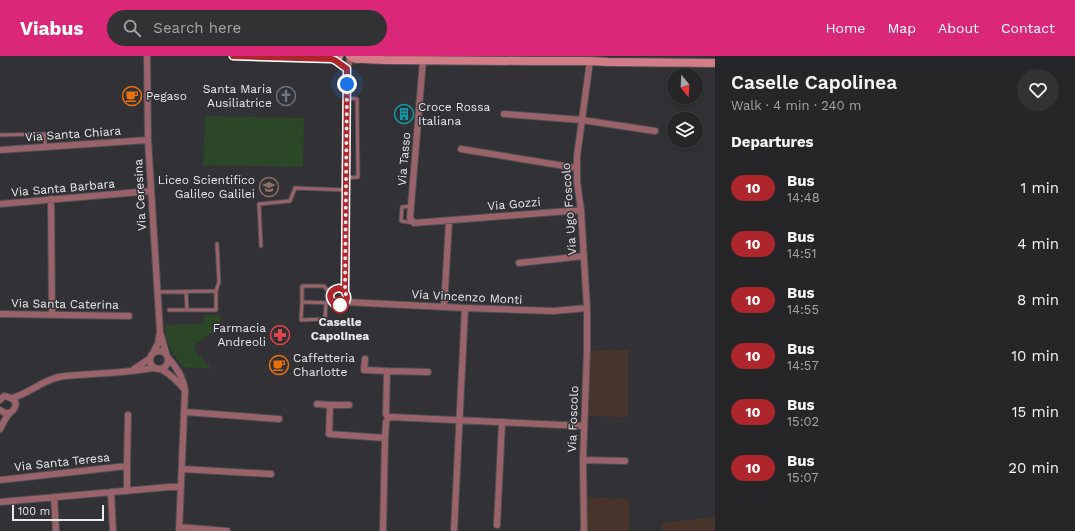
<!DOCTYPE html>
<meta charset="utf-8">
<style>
body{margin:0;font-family:"Work Sans",sans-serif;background:#323134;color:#f1f3f6;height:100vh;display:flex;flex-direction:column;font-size:15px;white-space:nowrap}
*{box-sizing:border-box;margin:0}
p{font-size:13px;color:#a4a5a8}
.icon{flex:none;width:22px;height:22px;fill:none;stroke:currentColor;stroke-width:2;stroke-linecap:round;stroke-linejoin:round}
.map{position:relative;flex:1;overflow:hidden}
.sheet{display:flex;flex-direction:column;background:#262528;width:360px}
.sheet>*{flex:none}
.badge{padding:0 8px;border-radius:13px;font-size:14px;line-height:26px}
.needle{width:26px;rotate:162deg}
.tools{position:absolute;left:667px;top:12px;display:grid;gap:8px}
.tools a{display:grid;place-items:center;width:36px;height:36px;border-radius:50%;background:#262528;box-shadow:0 2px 6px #0003,0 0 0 1px #424245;font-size:20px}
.scale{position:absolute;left:12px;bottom:10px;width:92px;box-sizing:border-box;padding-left:4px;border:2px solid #e9e8eb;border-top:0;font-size:11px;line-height:14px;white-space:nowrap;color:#e9e8eb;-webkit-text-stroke:3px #323135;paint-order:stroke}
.you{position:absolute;width:20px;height:20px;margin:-10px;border:3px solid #fff;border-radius:50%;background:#1a73e8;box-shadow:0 0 0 6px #1a73e833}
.map>.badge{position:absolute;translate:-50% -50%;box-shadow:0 0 0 2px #fff}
h2{padding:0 16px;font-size:15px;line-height:36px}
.round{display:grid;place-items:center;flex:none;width:42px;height:42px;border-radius:21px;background:#323134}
.overview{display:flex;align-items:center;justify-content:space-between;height:68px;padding:0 16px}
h1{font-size:19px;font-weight:600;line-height:30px}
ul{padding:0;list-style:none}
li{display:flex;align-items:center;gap:12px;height:56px;padding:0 16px}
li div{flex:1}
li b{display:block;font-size:15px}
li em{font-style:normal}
li .badge{min-width:44px;font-weight:700;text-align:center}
header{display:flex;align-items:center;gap:24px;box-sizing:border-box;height:56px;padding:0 20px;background:#db2777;color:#fff}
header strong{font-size:19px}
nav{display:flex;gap:22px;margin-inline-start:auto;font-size:14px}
.search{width:280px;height:36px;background:#323134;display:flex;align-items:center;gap:10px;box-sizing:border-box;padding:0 14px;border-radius:22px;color:#a4a5a8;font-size:15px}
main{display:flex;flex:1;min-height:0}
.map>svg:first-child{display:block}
</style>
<header>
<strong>Viabus</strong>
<div class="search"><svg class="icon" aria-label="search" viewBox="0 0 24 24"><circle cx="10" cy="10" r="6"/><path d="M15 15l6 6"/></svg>Search here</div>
<nav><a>Home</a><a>Map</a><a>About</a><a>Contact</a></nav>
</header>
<main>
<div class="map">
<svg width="715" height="475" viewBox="0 0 715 475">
<rect width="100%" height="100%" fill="#323135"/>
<path fill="#47352c" d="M628 294V361L584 360 587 295Z
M587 441 629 443V475H587Z
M715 461V475H662V467Z"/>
<path fill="#2b4728" d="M205 60 304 62 303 111 203 109Z
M204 259H221L219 272 195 289V295L212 313 183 311 174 299 166 284 165 269 204 267Z"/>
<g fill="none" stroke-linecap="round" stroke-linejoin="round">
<defs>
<path id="service" d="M0 79 45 78V91
M346 122 358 121 357 43 347 42
M411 150 402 151 401 165 414 167
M261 190 259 148 290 145 295 132 346 134
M332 235 326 233 324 230H302V246L333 247
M158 236 216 235
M186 236 187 254
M302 246 301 264 325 263 326 247
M169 254H216V235L219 226 217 188"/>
<path id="minor" d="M147 0 148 84 160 276
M332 3 337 5 347 13
M423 4 410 162 414 167 581 154
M504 58 582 64 655 75
M461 93 577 112
M0 94 148 84
M51 143 52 258
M0 148 151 135
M519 207 584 200
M329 241a9 9 0 1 1 18 0a9 9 0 1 1-18 0Z
M345 235 347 13 351 1
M345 246 465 252 553 255 587 252
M444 251 449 165
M0 258 129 260
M150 304a9 9 0 1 1 18 0a9 9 0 1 1-18 0Z
M153 297 158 287 160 276 166 297
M167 300C177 313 182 318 185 334L179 475
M365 303 364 314 387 315 386 358 388 362 386 366 385 382 383 475
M134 313 149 303
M161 313C171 319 177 324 184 333
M387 315 428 316
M12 342C30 337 41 325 59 321 70 319 82 319 93 318 113 317 134 315 154 312
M0 344 4 340C11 341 19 345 14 353 12 356 11 355 9 358 5 362 3 368 0 373
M317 348 330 349
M349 349H330L329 378 385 382
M0 354 5 357H9
M185 356 279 363
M388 362 390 361 584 370
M583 404 625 405
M182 413 271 418
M0 424 127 410
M127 435V410L128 359
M111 436 113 475
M54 441 56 475
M0 446 169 431H181
M497 469 502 366
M179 471 227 475
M454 475 465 252
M584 475 583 404 587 295V252L581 154 577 126V100L590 5"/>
<path id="secondary" d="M233 0 332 3 339 0
M350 0C355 4 360 4 366 1
M363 3 385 4 527 5H590L608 6 715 7"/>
</defs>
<use href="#service" stroke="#4f4e52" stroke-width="5"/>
<use href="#minor" stroke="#4f4e52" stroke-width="8"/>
<use href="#secondary" stroke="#4f4e52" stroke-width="10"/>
<use href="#service" stroke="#996369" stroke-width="3"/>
<use href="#minor" stroke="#996369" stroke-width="6"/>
<use href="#secondary" stroke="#d37e87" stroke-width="8"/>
</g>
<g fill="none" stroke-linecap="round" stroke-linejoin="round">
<defs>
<path id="line" d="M233 0 332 3 336 5 347 13 345 236C347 239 348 242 346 245 338 259 319 236 339 232L344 234"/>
</defs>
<use href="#line" stroke="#fff" stroke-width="9"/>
<use href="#line" stroke="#ae262b" stroke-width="6"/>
<path stroke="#e9e8eb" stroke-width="4" stroke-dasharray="0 7.2" d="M340 249 345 246 347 241 345 236 347 28"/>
</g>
<defs>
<symbol id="cafe-ring" viewBox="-11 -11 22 22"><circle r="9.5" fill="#323135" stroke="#e8710a" stroke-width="1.5"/><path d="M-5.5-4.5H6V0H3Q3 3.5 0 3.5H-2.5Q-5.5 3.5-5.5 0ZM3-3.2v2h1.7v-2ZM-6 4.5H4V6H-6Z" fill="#e8710a"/></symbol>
<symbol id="church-ring" viewBox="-11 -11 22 22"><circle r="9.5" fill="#323135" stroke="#6b7280" stroke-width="1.5"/><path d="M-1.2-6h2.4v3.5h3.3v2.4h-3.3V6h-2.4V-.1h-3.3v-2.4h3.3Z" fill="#6b7280"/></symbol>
<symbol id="building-ring" viewBox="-11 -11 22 22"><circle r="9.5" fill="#323135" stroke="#0f9aa8" stroke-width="1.5"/><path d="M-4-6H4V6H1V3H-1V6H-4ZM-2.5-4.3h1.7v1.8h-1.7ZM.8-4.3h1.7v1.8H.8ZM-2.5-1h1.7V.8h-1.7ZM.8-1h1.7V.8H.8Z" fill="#0f9aa8"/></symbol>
<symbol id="school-ring" viewBox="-11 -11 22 22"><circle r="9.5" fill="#323135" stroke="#8d6e63" stroke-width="1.5"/><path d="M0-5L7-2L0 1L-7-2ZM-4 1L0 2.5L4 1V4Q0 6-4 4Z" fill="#8d6e63"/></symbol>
<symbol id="pharmacy-ring" viewBox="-11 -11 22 22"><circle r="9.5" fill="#323135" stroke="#e0444e" stroke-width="1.5"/><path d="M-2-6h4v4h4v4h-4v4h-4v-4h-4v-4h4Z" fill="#e0444e"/></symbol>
</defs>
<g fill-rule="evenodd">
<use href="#cafe-ring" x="121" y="29" width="22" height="22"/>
<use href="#church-ring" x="275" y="29" width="22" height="22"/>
<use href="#building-ring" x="393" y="47" width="22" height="22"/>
<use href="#school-ring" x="258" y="120" width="22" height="22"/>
<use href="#pharmacy-ring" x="269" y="268" width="22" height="22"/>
<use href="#cafe-ring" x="268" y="298" width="22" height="22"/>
</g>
<circle fill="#fff" stroke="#ae262b" stroke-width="2" cx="340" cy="249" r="8"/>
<g text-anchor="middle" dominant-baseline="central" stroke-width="3" stroke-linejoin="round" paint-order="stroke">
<g font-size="12" fill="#e9e8eb" stroke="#323135" text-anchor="end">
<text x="272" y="33">Santa Maria<tspan x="272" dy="14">Ausiliatrice</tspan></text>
<text x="146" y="40" text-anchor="start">Pegaso</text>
<text x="418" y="51" text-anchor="start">Croce Rossa<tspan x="418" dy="14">Italiana</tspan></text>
<text x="255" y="124">Liceo Scientifico<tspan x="255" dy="14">Galileo Galilei</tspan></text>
<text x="266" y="272">Farmacia<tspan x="266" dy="14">Andreoli</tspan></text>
<text x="293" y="302" text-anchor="start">Caffetteria<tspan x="293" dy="14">Charlotte</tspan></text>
</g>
<g font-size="12" fill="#e9e8eb" stroke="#323135">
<text transform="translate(73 78) rotate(-4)">Via Santa Chiara</text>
<text transform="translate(404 103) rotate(-85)">Via Tasso</text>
<text transform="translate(63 132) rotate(-5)">Via Santa Barbara</text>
<text transform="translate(140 139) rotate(-93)">Via Ceresina</text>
<text transform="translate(514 148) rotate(-5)">Via Gozzi</text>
<text transform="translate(569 153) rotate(-94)">Via Ugo Foscolo</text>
<text transform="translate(467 241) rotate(3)">Via Vincenzo Monti</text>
<text transform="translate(65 248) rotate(1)">Via Santa Caterina</text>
<text transform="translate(573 363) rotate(-88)">Via Foscolo</text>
<text transform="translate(62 406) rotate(-6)">Via Santa Teresa</text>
</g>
<g font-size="12" font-weight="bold" fill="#e9e8eb" stroke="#323135">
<text x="340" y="266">Caselle<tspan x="340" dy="14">Capolinea</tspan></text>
</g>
</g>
</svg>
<div class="tools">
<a><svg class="needle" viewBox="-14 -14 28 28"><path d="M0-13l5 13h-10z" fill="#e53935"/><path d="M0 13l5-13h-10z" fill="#a4a5a8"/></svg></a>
<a><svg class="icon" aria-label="layers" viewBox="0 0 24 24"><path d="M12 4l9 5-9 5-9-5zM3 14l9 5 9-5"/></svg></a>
</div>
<div class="scale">100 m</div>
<div class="you" style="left:347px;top:28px"></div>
</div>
<section class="sheet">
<div class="overview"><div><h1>Caselle Capolinea</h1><p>Walk · 4 min · 240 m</p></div><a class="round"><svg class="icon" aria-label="heart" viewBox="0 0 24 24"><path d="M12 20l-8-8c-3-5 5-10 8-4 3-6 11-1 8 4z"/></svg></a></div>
<h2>Departures</h2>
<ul>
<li><span class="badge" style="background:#ae262b;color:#fff">10</span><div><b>Bus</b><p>14:48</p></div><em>1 min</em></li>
<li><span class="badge" style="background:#ae262b;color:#fff">10</span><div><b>Bus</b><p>14:51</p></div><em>4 min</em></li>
<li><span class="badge" style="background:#ae262b;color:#fff">10</span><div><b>Bus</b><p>14:55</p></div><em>8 min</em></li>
<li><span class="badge" style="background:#ae262b;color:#fff">10</span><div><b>Bus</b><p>14:57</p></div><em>10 min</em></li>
<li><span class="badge" style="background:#ae262b;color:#fff">10</span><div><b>Bus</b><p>15:02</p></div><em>15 min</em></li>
<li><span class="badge" style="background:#ae262b;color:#fff">10</span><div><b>Bus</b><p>15:07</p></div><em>20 min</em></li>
</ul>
</section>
</main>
